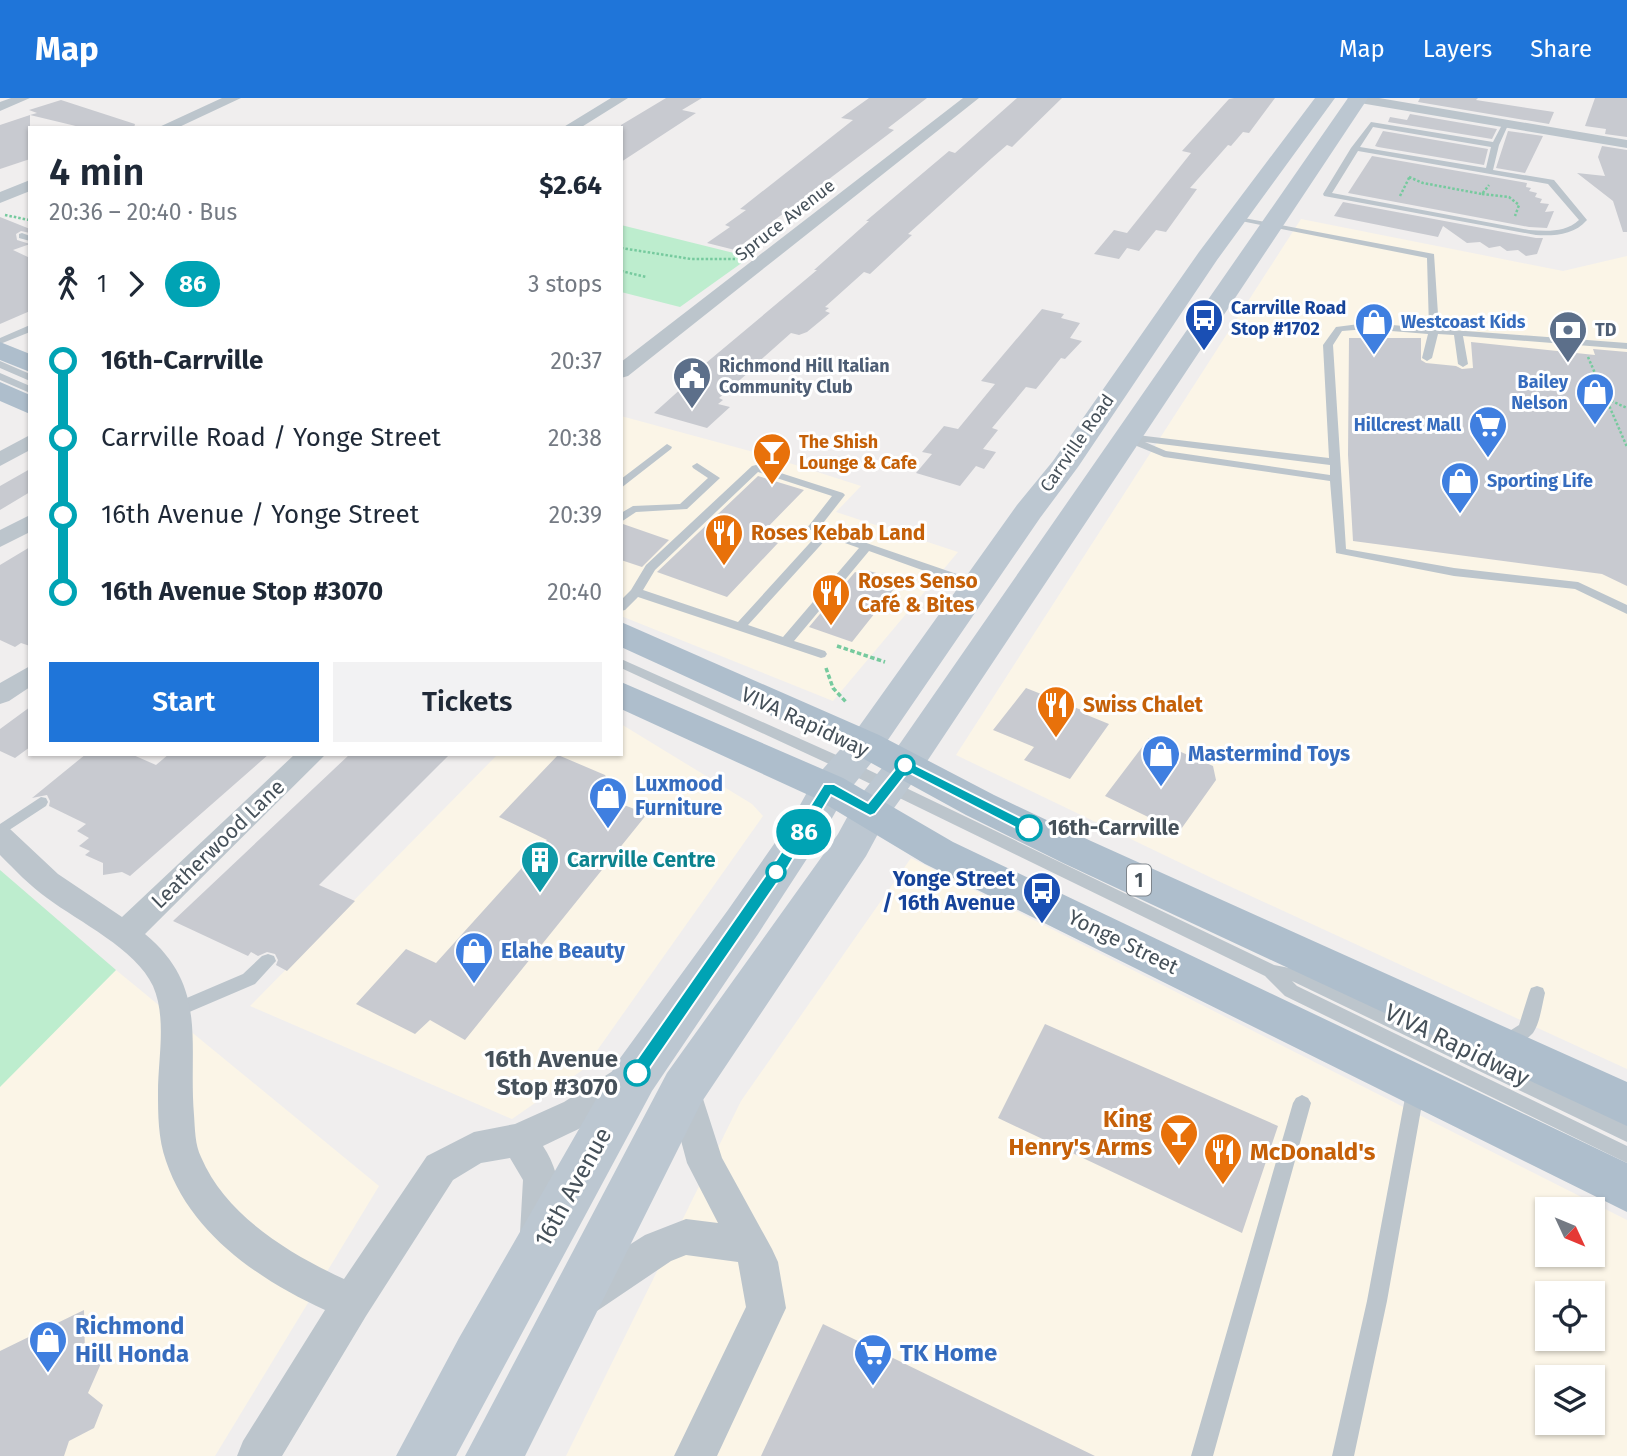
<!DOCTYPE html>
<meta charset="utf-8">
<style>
body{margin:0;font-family:"Fira Sans",sans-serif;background:#f2f2f3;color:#1f2937;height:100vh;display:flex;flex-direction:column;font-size:26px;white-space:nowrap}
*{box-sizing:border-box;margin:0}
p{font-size:23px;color:#747a83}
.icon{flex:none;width:38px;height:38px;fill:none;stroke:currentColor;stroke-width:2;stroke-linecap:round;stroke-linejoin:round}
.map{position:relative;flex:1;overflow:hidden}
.drawer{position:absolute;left:28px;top:28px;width:595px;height:630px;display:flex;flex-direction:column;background:#fff;border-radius:0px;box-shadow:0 2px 5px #0004}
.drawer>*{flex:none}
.badge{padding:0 14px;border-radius:23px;font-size:24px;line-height:46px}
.needle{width:46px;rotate:134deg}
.fabs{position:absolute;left:1535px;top:1099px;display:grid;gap:14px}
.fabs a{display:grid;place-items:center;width:70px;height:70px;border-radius:0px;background:#fff;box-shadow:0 2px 5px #0004;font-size:35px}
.map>.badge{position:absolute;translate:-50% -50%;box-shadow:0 0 0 4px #fff}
.legs{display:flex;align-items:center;gap:10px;height:77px;padding:0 21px;font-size:23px}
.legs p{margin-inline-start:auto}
.headline{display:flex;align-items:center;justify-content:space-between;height:119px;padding:0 21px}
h1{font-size:38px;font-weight:600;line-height:52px}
.action{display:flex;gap:14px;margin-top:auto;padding:14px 21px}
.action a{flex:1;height:80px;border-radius:0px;background:#1f75d9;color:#fff;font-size:28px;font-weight:600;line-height:80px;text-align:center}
.action a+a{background:#f2f2f3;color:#1f2937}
ul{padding:0 21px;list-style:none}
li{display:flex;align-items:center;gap:24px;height:77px;font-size:26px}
li i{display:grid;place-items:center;width:10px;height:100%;margin:0 9px;background:currentColor}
li i::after{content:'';width:18px;height:18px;margin:-9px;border:5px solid;border-radius:50%;background:#fff}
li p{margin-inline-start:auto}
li:first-child i{background:linear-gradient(#0000 50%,currentColor 0)}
li:last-child i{background:linear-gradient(currentColor 50%,#0000 0)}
header{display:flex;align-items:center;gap:42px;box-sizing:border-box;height:98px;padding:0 35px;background:#1f75d9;color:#fff}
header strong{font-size:33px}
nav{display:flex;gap:38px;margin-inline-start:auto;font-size:24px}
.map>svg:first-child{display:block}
</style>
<header>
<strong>Map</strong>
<nav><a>Map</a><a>Layers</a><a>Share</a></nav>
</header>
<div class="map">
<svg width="1627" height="1358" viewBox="0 0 1627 1358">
<rect width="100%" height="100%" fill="#f0eeee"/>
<path fill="#fbf5e7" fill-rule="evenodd" d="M1301 121 1563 173 1627 158V971L1216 782 956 657Z
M621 318 761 356 861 388 836 414 958 454 833 603 621 518Z
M621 626 752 706 763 718 584 971 512 1021 250 908 498 656H621Z
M911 760 1627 1122V1358H566L741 1003ZM1547 1111H1592V1157H1547ZM1547 1195H1592V1241H1547ZM1547 1279H1592V1325H1547Z
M116 872 379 1088 215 1358H0V985Z"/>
<path fill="#bdedce" d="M621 127 750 159 680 209 621 194Z
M0 772 116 872 0 989Z"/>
<path fill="#c8cad0" d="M666 0H702L682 12 696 15 621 64V27Z
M869 0H927L888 30 894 32 735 152 707 145 730 129 725 127 746 112 740 111 853 22 841 20Z
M1017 0H1062L1012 49 1007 47 992 60 908 136 912 137 870 176 864 174 825 209 829 210 825 213 830 215 807 234 799 237 791 235 754 268H756L719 300 723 302 718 306 730 309 707 330 654 315 703 271 700 270 817 172H814L869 123H866L949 53 955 55Z
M1234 0H1275L1249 35 1243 34 1231 48 1228 47 1190 90 1197 91 1166 134 1156 132 1139 153 1127 150 1119 161 1094 156 1114 132 1127 135 1191 55 1182 53 1229 1Z
M1420 0H1478L1476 2 1554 14 1549 26 1418 4Z
M1595 0H1627V39L1605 36 1606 31 1585 28Z
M61 2 135 26 134 30H84L30 17 37 15 29 12Z
M1410 16 1497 31 1492 41 1388 24 1390 19 1407 22Z
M30 17V61L0 71V27Z
M1383 33 1488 51 1484 67 1378 49 1375 48Z
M1508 33 1543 38 1525 75 1496 70Z
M1602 48 1627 52V134H1623L1613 103 1577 75 1605 78 1598 59Z
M1372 58 1527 85 1526 89 1531 90 1529 93 1537 95 1535 99 1542 101 1540 105 1549 106 1545 114 1554 113 1547 130 1529 129 1348 95Z
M1343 104 1536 140H1543L1537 156 1526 158 1518 152 1507 153 1500 148 1489 150 1480 144 1467 145 1443 128 1438 139 1334 118Z
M0 119 30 131V135L21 133 16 136 17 142 30 146 13 152 30 160V213L0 226Z
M1042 211 1064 216 1061 220 1080 225 1070 240 1082 243 1065 261 1061 260 1036 291 1026 289 992 330 998 332 983 351 996 354 984 371 976 368 960 388 916 375 932 356 922 354 944 328 958 331 995 286 981 283Z
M1349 240H1421V262L1426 265 1456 268 1462 271 1473 270 1471 244 1595 257 1593 251 1627 254V488L1602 476 1353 443 1348 357Z
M30 371V394L0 412V388Z
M758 378 804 392 758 439 778 445 727 499 657 474Z
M621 426H623L669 442 642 469 621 462Z
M30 449V548L21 545 15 549 0 542V467Z
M869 473 901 482 852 544 809 529 855 474 866 477Z
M1026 590 1084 613 1082 615 1109 626 1070 681 1024 662 1034 649 993 632Z
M30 609V649L15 660 0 653V631Z
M1149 640 1213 668 1216 682 1179 734 1105 698Z
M86 656H131L156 667 169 656H269L130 778 122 774 103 777V765L85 757 90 753 79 748 89 740 77 733 86 726 49 708 50 703 47 697 32 700Z
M350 656H450L319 787 355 803 287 873 276 867 278 862 275 856 267 854 258 858 251 854 248 858 173 823Z
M558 657 605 677 619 705 647 716 465 942 430 922 415 936 356 906 406 851 436 865 547 742 499 719Z
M1045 926 1278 1028 1242 1135 998 1020Z
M84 1212 85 1257 106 1254 88 1295 103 1307 94 1330 69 1343 64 1358H0V1253Z
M823 1226 1095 1358H761Z"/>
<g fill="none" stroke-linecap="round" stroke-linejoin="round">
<path stroke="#76ca9e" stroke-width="2.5" stroke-dasharray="2.5 2" stroke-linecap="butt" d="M1409 79 1423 85 1482 96 1489 87
M1482 96 1509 99 1519 107 1515 118
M1400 98 1410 78
M5 117 29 122
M621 150 691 161H735
M621 173 646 179
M1588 259 1627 349
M1607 301 1627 310"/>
<path stroke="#76ca9e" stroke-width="3.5" stroke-dasharray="4.5 2.5" stroke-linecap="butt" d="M837 548 885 564
M826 570 833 590 846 604"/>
<path fill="#bcc5cc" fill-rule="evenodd" d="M1371 24 1493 44 1503 25H1509L1499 47 1493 72 1554 82 1587 122C1574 137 1555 138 1536 137L1324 98 1323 96 1351 50ZM1373 29 1491 49 1486 70 1360 49ZM1358 53 1548 86 1579 122C1565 135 1546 133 1529 132L1332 95Z
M1233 118 1434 156 1439 231 1627 245V251L1463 238 1468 266 1463 269 1458 266 1454 237 1438 236 1432 260 1427 263 1422 260 1428 236 1367 231 1342 233 1333 247 1346 451 1454 470 1578 484 1627 507V516L1575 491 1454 478 1336 455 1330 383 1164 359 1122 342V338L1132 339 1137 337 1329 360 1323 247 1336 229 1367 225 1429 230 1427 160 1236 122 1232 120ZM1145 344 1330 367V377L1166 353Z
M22 135 30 138V143L19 140V136Z
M30 227V234L0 246V240Z
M0 263 30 276V283L0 270Z
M0 275 30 288V295L0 282Z
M667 346 672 349 671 351 621 390V381Z
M697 365 720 380 687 411 636 414 621 424V415L633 408 680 406 708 380 693 370 692 368Z
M756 367 843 395 845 397 820 429 980 484 982 487 976 491 972 490 869 453 794 543 825 553 827 556 825 559 821 560 638 499 625 512 621 513V502L631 492 646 467 752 368ZM758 374 832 398 807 430 818 436 738 524 643 492 655 472ZM828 439 859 450 783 539 748 527Z
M621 561 852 664 1274 867 1305 873 1627 1027V1044L1292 883 1297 888 1627 1048V1065L1285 898 1265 878 842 672 621 570Z
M41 699 46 700 48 704 46 708 0 738V726Z
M268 856 274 858 276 863 255 886 180 918 174 920 168 918 166 913 168 908 243 876 262 858Z
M1537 888 1543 890 1545 895C1542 907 1540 925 1533 935 1526 943 1507 955 1497 951L1495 946 1497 941 1519 927 1529 895 1531 890Z
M1416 981 1422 984 1425 989 1387 1203 1354 1358H1332L1367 1203 1407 989 1410 984Z
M1302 997 1308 1000 1311 1005 1213 1358H1191L1293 1005 1296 1000Z"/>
<path fill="#bcc5cc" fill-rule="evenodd" d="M11 0H30L0 13V4Z
M222 0H241L177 30H157Z
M611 0H628L580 30H562Z
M963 0H979L628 278 621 280V264Z
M1347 0H1379L1627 42V50L1354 4Z
M30 82V93L0 105V94Z
M30 337V352L0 368V353Z
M30 417V434L0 449V432Z
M30 568V589L9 603 0 606V585Z
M295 656H326L145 836C209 889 188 945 194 1017 195 1031 195 1047 201 1059 226 1118 290 1156 344 1181L427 1058 474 1034 515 1026 564 1004 616 971 628 967 640 971 645 982C633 1008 570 1035 543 1048 562 1076 566 1116 552 1148L539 1153 526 1148 520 1135 523 1082 510 1060 481 1065 453 1082 366 1218 282 1358H237L243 1343 325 1212C259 1182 190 1135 166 1063 158 1041 158 1016 158 994 158 960 167 920 153 888 136 851 79 824 47 800 30 788 15 772 0 757V728L10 731 58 776 122 819Z
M684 975 696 979 722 1060 772 1151 778 1164 786 1210 717 1358H674L746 1209 738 1164 686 1157 671 1163 597 1213 583 1218 569 1213 564 1199 569 1185 645 1137 686 1121 718 1125 687 1065 667 990 672 979Z"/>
<path fill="#bcc7d1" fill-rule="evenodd" d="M1315 0H1335L1217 162 1078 369 1040 420 879 655 844 699 823 736 758 836 652 993 456 1358H396L459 1240 618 963 728 812 795 716 815 680 853 637 1017 407 1053 363 1199 154Z
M1348 0H1368L918 677 886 721 866 758 701 1005 525 1358H465L667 975 838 736 856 703 892 657Z"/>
<path fill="#aebecc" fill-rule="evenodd" d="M0 244 30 256V274L0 262Z
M0 284 30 297V316L0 303Z
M621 524 879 637 994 697 1091 743 1627 984V1028L1063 765 966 717 853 655 621 549Z
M621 584 843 680 953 744 1627 1065V1114L925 766 815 700 621 611Z"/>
</g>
<path fill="#00a3b4" stroke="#fff" stroke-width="2" d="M905 662 1034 727 1036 730 1029 736 1024 734 908 674 875 716 870 718 831 697 788 769 643 980 637 983 631 980 628 975 631 970 777 761 824 686H834L868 705 901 664Z"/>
<defs>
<symbol id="bus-pin" viewBox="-11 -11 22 30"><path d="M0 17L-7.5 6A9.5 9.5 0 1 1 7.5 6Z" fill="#1a4fb4" stroke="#fff"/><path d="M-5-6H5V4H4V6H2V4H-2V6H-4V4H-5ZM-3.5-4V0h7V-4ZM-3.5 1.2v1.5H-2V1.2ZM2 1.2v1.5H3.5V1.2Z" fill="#fff"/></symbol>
<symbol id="shop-pin" viewBox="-11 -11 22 30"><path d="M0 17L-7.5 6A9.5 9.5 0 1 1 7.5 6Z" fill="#3f7fe0" stroke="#fff"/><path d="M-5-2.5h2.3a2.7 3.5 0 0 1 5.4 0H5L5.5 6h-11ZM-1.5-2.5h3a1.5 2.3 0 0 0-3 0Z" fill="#fff"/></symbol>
<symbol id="bank-pin" viewBox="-11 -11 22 30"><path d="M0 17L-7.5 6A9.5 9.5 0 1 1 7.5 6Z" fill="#5c6f8a" stroke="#fff"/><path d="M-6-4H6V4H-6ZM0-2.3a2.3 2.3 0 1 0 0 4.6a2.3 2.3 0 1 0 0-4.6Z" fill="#fff"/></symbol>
<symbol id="civic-pin" viewBox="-11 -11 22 30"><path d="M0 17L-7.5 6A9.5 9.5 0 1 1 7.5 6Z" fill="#5c6f8a" stroke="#fff"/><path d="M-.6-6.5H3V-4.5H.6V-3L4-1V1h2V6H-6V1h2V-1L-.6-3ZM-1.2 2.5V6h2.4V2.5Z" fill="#fff"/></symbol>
<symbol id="supermarket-pin" viewBox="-11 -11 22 30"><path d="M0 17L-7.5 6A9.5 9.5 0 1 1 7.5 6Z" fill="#3f7fe0" stroke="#fff"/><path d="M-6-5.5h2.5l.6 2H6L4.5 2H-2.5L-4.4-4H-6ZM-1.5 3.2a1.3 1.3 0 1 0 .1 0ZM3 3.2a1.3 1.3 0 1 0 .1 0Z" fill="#fff"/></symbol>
<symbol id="bar-pin" viewBox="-11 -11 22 30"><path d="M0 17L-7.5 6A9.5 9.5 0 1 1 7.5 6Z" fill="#e8710a" stroke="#fff"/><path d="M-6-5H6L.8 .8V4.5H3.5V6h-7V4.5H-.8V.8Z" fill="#fff"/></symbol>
<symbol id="restaurant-pin" viewBox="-11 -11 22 30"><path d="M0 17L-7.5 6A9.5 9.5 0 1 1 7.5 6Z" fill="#e8710a" stroke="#fff"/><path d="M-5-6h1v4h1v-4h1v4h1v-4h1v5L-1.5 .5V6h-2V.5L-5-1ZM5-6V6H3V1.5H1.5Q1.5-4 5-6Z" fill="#fff"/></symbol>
<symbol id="building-pin" viewBox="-11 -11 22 30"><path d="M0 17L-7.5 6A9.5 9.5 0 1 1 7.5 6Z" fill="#0f9aa8" stroke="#fff"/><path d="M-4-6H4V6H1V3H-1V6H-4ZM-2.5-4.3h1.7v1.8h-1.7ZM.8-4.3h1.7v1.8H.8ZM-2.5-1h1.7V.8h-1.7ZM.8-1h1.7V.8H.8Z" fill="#fff"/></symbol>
</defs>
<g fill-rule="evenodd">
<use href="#bus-pin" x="1182" y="198" width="44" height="60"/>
<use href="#shop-pin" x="1352" y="202" width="44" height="60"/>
<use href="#bank-pin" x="1546" y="210" width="44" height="60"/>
<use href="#civic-pin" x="670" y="256" width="44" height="60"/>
<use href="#shop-pin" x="1573" y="272" width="44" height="60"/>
<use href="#supermarket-pin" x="1466" y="305" width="44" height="60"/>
<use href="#bar-pin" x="750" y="332" width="44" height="60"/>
<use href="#shop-pin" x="1438" y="361" width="44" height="60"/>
<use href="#restaurant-pin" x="702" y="413" width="44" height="60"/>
<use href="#restaurant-pin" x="809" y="473" width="44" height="60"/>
<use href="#restaurant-pin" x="1034" y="585" width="44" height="60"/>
<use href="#shop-pin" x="1139" y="634" width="44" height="60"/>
<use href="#shop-pin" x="586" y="676" width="44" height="60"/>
<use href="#building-pin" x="518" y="740" width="44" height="60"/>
<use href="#bus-pin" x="1020" y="771" width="44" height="60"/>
<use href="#shop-pin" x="452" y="831" width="44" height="60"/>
<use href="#bar-pin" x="1157" y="1013" width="44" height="60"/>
<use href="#restaurant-pin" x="1201" y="1032" width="44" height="60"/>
<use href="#shop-pin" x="26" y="1220" width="44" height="60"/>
<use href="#supermarket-pin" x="851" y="1233" width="44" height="60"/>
</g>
<g fill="#fff" stroke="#00a3b4" stroke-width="3.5">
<circle cx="905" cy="667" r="9"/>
<circle cx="1029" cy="730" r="12"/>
<circle cx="776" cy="774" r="9"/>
<circle cx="637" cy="975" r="12"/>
</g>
<g text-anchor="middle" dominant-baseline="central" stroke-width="6" stroke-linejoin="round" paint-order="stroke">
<g font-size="18" fill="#46515a" stroke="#fff">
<text transform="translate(785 122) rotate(-38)">Spruce Avenue</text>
<text transform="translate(1077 345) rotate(-55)">Carrville Road</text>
</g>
<g font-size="18" font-weight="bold" fill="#164399" stroke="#fff" text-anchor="start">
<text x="1231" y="210">Carrville Road<tspan x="1231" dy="21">Stop #1702</tspan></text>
</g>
<g font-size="18" font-weight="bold" fill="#366cbe" stroke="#fff" text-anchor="start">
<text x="1401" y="224">Westcoast Kids</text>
<text x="1568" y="284" text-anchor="end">Bailey<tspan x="1568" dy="21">Nelson</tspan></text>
<text x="1461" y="327" text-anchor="end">Hillcrest Mall</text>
<text x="1487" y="383">Sporting Life</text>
</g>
<g font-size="18" font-weight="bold" fill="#4e5e75" stroke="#fff" text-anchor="start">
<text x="1595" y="232">TD</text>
<text x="719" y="268">Richmond Hill Italian<tspan x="719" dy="21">Community Club</tspan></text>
</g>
<g font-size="18" font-weight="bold" fill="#c56008" stroke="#fff" text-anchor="start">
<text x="799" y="344">The Shish<tspan x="799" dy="21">Lounge &amp; Cafe</tspan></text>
</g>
<rect fill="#fff" stroke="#7e858c" stroke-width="2" x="1127" y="766.5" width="24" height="31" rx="5"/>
<g font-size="19" font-weight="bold" fill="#46515a">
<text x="1139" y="782">1</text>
</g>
<g font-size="21" font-weight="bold" fill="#c56008" stroke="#fff" text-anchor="start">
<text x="751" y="435">Roses Kebab Land</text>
<text x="858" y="483">Roses Senso<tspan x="858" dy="24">Café &amp; Bites</tspan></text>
<text x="1083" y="607">Swiss Chalet</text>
</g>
<g font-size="21" fill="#46515a" stroke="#fff">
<text transform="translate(805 624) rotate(25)">VIVA Rapidway</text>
<text transform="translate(218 746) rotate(-44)">Leatherwood Lane</text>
<text transform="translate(1123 844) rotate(26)">Yonge Street</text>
</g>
<g font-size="21" font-weight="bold" fill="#366cbe" stroke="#fff" text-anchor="start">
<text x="1188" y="656">Mastermind Toys</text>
<text x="635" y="686">Luxmood<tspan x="635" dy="24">Furniture</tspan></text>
<text x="501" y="853">Elahe Beauty</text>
</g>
<g font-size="21" font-weight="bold" fill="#46515a" stroke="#fff" text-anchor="start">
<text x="1048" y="730">16th-Carrville</text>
</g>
<g font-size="21" font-weight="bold" fill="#0d838f" stroke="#fff" text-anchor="start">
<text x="567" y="762">Carrville Centre</text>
</g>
<g font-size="21" font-weight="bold" fill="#164399" stroke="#fff" text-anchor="end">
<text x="1015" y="781">Yonge Street<tspan x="1015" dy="24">/ 16th Avenue</tspan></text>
</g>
<g font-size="24" fill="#46515a" stroke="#fff">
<text transform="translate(1457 947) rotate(26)">VIVA Rapidway</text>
<text transform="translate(573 1089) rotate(-61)">16th Avenue</text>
</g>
<g font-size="24" font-weight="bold" fill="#46515a" stroke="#fff" text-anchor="end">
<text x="618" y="961">16th Avenue<tspan x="618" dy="28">Stop #3070</tspan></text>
</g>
<g font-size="24" font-weight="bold" fill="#c56008" stroke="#fff" text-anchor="end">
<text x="1152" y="1021">King<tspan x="1152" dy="28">Henry's Arms</tspan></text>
<text x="1250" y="1054" text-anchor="start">McDonald's</text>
</g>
<g font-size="24" font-weight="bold" fill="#366cbe" stroke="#fff" text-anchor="start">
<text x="75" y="1228">Richmond<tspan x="75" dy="28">Hill Honda</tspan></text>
<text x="900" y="1255">TK Home</text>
</g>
</g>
</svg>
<div class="fabs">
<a><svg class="needle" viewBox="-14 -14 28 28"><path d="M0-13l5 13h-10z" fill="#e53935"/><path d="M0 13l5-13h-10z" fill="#747a83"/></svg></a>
<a><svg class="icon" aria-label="locate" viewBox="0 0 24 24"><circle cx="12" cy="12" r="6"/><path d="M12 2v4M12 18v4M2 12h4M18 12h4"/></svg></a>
<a><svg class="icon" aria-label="layers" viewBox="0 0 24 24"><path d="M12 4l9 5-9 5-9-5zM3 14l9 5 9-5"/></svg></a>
</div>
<b class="badge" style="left:804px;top:734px;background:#00a3b4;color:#fff">86</b>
<section class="drawer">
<div class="headline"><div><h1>4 min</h1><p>20:36 – 20:40 · Bus</p></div><b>$2.64</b></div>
<div class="legs"><svg class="icon" aria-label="walk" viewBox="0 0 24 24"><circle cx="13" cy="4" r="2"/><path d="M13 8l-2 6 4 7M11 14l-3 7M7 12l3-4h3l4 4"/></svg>1<svg class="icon" aria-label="forward" viewBox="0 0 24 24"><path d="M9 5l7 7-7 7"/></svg><b class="badge" style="background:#00a3b4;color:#fff">86</b><p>3 stops</p></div>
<ul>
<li><i style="color:#00a3b4"></i><b>16th-Carrville</b><p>20:37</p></li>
<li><i style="color:#00a3b4"></i><span>Carrville Road / Yonge Street</span><p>20:38</p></li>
<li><i style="color:#00a3b4"></i><span>16th Avenue / Yonge Street</span><p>20:39</p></li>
<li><i style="color:#00a3b4"></i><b>16th Avenue Stop #3070</b><p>20:40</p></li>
</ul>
<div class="action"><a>Start</a><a>Tickets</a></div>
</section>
</div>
